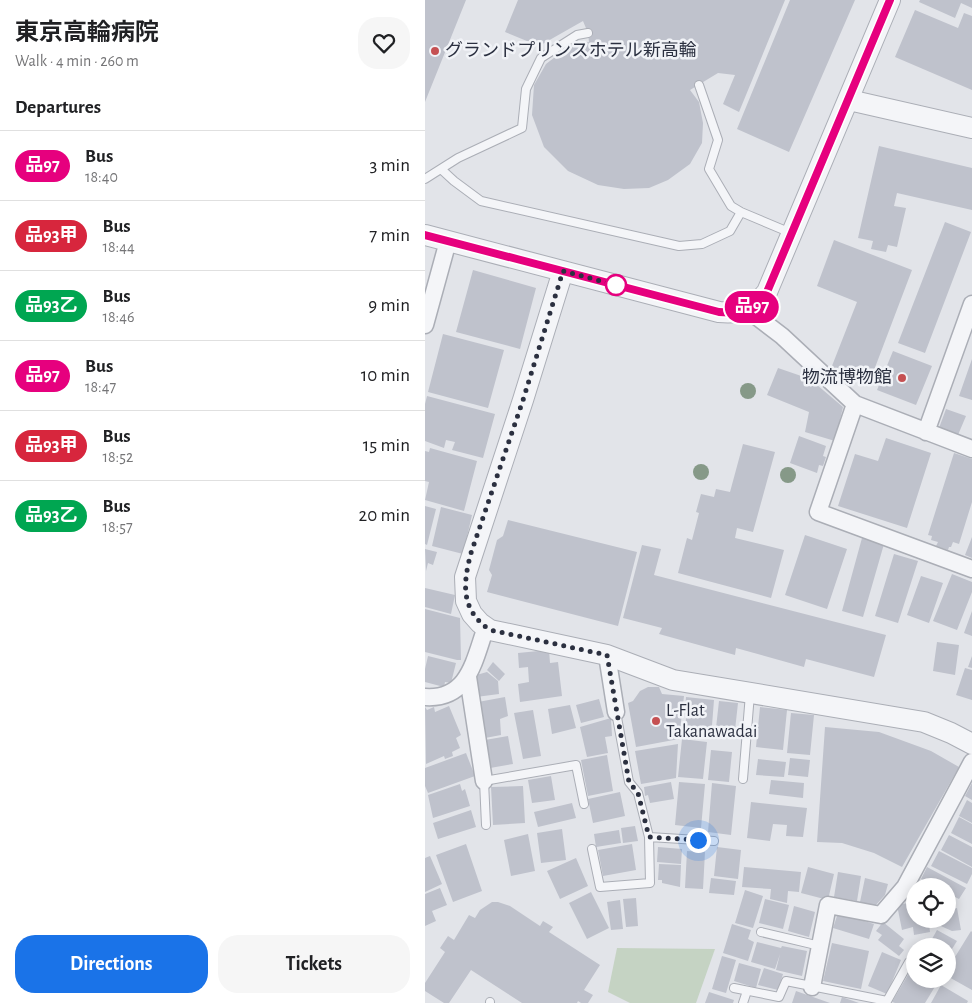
<!DOCTYPE html>
<meta charset="utf-8">
<style>
body{margin:0;font-family:"Alegreya Sans","Noto Sans JP",sans-serif;background:#f6f6f6;color:#202124;height:100vh;display:flex;flex-direction:column;font-size:19px;white-space:nowrap}
*{box-sizing:border-box;margin:0}
p{font-size:16px;color:#757577}
.icon{flex:none;width:28px;height:28px;fill:none;stroke:currentColor;stroke-width:2;stroke-linecap:round;stroke-linejoin:round}
.map{position:relative;flex:1;overflow:hidden}
.drawer{display:flex;flex-direction:column;background:#fff;width:425px}
.drawer>*{flex:none}
.badge{padding:0 10px;border-radius:16px;font-size:18px;line-height:32px}
.tools{position:absolute;left:481px;top:878px;display:grid;gap:10px}
.tools a{display:grid;place-items:center;width:50px;height:50px;border-radius:50%;background:#fff;box-shadow:0 2px 12px #0003;font-size:25px}
.you{position:absolute;width:25px;height:25px;margin:-12px;border:4px solid #fff;border-radius:50%;background:#1a73e8;box-shadow:0 0 0 8px #1a73e833}
.map>.badge{position:absolute;translate:-50% -50%;box-shadow:0 0 0 2px #fff}
h2{padding:0 15px;font-size:19px;line-height:45px}
.round{display:grid;place-items:center;flex:none;width:52px;height:52px;border-radius:20px;background:#f6f6f6}
.headline{display:flex;align-items:center;justify-content:space-between;height:85px;padding:0 15px}
h1{font-size:24px;font-weight:700;line-height:38px}
.action{display:flex;gap:10px;margin-top:auto;padding:10px 15px}
.action a{flex:1;height:58px;border-radius:20px;background:#1a73e8;color:#fff;font-size:20px;font-weight:700;line-height:58px;text-align:center}
.action a+a{background:#f6f6f6;color:#202124}
ul{padding:0;list-style:none}
li{display:flex;align-items:center;gap:15px;height:70px;padding:0 15px;border-top:1px solid #e0e0e0}
li div{flex:1}
li b{display:block;font-size:19px}
li em{font-style:normal}
li .badge{min-width:55px;font-weight:700;text-align:center}
main{display:flex;flex:1;min-height:0}
.map>svg:first-child{display:block}
</style>
<main>
<section class="drawer">
<div class="headline"><div><h1>東京高輪病院</h1><p>Walk · 4 min · 260 m</p></div><a class="round"><svg class="icon" aria-label="heart" viewBox="0 0 24 24"><path d="M12 20l-8-8c-3-5 5-10 8-4 3-6 11-1 8 4z"/></svg></a></div>
<h2>Departures</h2>
<ul>
<li><span class="badge" style="background:#e6007e;color:#fff">品97</span><div><b>Bus</b><p>18:40</p></div><em>3 min</em></li>
<li><span class="badge" style="background:#d7263d;color:#fff">品93甲</span><div><b>Bus</b><p>18:44</p></div><em>7 min</em></li>
<li><span class="badge" style="background:#00a651;color:#fff">品93乙</span><div><b>Bus</b><p>18:46</p></div><em>9 min</em></li>
<li><span class="badge" style="background:#e6007e;color:#fff">品97</span><div><b>Bus</b><p>18:47</p></div><em>10 min</em></li>
<li><span class="badge" style="background:#d7263d;color:#fff">品93甲</span><div><b>Bus</b><p>18:52</p></div><em>15 min</em></li>
<li><span class="badge" style="background:#00a651;color:#fff">品93乙</span><div><b>Bus</b><p>18:57</p></div><em>20 min</em></li>
</ul>
<div class="action"><a>Directions</a><a>Tickets</a></div>
</section>
<div class="map">
<svg width="547" height="1003" viewBox="0 0 547 1003">
<rect width="100%" height="100%" fill="#e2e4e9"/>
<path fill="#c5d3c3" d="M192 948 290 949 271 1003H205L183 992Z"/>
<path fill="#bfc2cc" d="M0 0H41L0 102Z
M93 0H360L314 112 298 104 310 75 293 73 265 90 274 102 278 123 277 143 265 164 243 180 224 188 199 189 173 185 143 171 119 147 107 115 109 85 121 64 134 54 147 45 164 42 163 33 158 21 114 46 80 32Z
M365 0H430L364 152 312 129Z
M495 0H547V8L536 3 530 18 494 2Z
M490 10 533 28 539 13 547 16V90L470 57Z
M454 146 547 168V210L472 193 469 206 481 208 472 247 463 245 461 252 446 249 448 241 433 238Z
M520 222 546 232 500 353 473 343Z
M409 240 487 270 443 386 405 371 432 302 392 286Z
M48 270 111 288 95 349 31 332Z
M18 334 79 350 63 408 3 392Z
M468 351 507 366 491 405 452 390Z
M547 359V400L534 396Z
M353 368 385 379 418 407 410 441 380 432 384 412 342 395Z
M2 396 70 414 58 458 27 450 30 442 21 440 19 448 0 441V404Z
M521 409 541 416 533 435 514 428Z
M374 436 401 446 398 456 401 457 398 466 394 465 392 473 365 463Z
M461 438 506 453 482 528 413 506 430 454 453 461Z
M318 444 350 452 328 532 312 528 310 538 359 550 346 598 253 573 262 538 267 540 274 513 271 512 276 494 289 497 291 489 305 492Z
M5 448 52 461 39 511 0 500 4 482 0 481V451L4 452Z
M529 453 547 459V502L534 544 528 542 526 547H524L523 550 511 546 513 542 506 540 507 536 503 535Z
M0 506 11 509 2 545 0 544Z
M16 507 47 515 38 554 7 546Z
M83 520 212 552 193 626 62 592 67 575 64 570 72 540 78 536Z
M380 535 422 549 402 609 360 595Z
M547 537V558L540 555Z
M437 538 459 544 438 617 417 611Z
M217 545 236 549 229 575 461 635 449 677 381 659 379 667 311 648 310 655 234 634 237 628 198 618Z
M0 549 12 552 8 565 3 563 1 571Z
M469 554 493 561 473 623 450 616Z
M527 574 547 582V592L532 630 508 621Z
M496 576 518 583 504 623 482 615Z
M0 588 30 595 26 614 0 607Z
M0 609 35 618 36 660H32L0 652Z
M547 611V636L539 633Z
M512 642 534 645 530 675 508 671Z
M124 650 125 663 133 662 137 696 95 702 93 684 104 682 103 667 94 668 93 653Z
M3 656 31 663 26 683 20 682 19 687 0 682V669Z
M547 656V668L543 667Z
M68 662 80 674 74 681 62 670Z
M540 668 547 670V700L531 695Z
M62 672 73 681 74 694 51 697 48 676Z
M223 687H234L237 694 259 696 254 739 211 747 203 703 208 701 215 691Z
M80 697 83 716 75 719 76 735 60 738 53 702Z
M261 697 289 700 286 738 259 735 262 711H260Z
M174 699 179 717 156 723 151 705Z
M294 701 313 703 309 739 290 737Z
M145 705 151 728 127 734 123 709Z
M24 706 36 735 31 738 35 748 27 752 28 756 20 759 19 756 1 764 0 707 2 710 9 707 10 712Z
M335 707 362 710 358 750 331 747Z
M108 710 116 756 98 759 89 713Z
M366 713 389 715 385 755 362 753Z
M186 718 187 736 180 737 183 753 162 757 155 727Z
M400 727 454 732 506 751 534 767 477 867 449 853 417 843 392 842Z
M83 736 88 764 65 768 60 740Z
M257 739 282 742 278 779 253 777Z
M253 744 251 778 216 784 210 751Z
M286 750 307 752 304 782 283 780Z
M41 753 50 776 3 793 0 786V768Z
M182 755 188 791 163 796 156 760Z
M365 758 385 760 383 777 363 775Z
M333 759 361 762 359 777 331 775Z
M126 776 130 800 107 803 103 780Z
M346 780 379 783 378 798 344 794Z
M246 782 249 799 225 803 223 795 220 796 219 787Z
M254 782 280 784 276 828 250 825Z
M287 783 311 786 306 835 283 832Z
M547 783V800L540 796Z
M35 784 37 791 40 789 45 806 8 818 3 795Z
M98 786 100 823 68 825 66 787Z
M195 792 200 816 168 823 163 799Z
M542 800 547 803V823L534 816Z
M326 802 382 808 378 837 361 836 362 825 348 824 345 841 322 838Z
M147 803 151 818 113 827 109 812Z
M46 810 51 827 13 839 8 823Z
M534 817 547 824V844L526 833Z
M210 826 213 841 198 843 196 828Z
M137 829 141 860 116 863 112 833Z
M194 830 196 843 171 847 169 834Z
M103 834 110 871 86 876 79 840Z
M524 835 547 847V867L516 850Z
M41 844 57 891 28 902 11 855Z
M207 844 211 870 178 876 173 850Z
M233 847 257 849 256 864 232 862Z
M292 847 316 850 313 879 289 876Z
M262 851 280 852 278 889 260 888Z
M514 851 547 868V874L542 884 506 866Z
M5 856 17 884 0 892V858Z
M151 858 163 886 135 899 122 871Z
M234 864 256 865 255 887 237 883V880H233Z
M319 867 376 872 374 892 363 891 362 903 345 899 346 889 317 887Z
M383 867 409 874 403 900 376 893Z
M502 867 541 888 534 899 522 893V886H509L496 879Z
M413 872 436 876 432 901 409 897Z
M286 878 311 881 309 895 284 893Z
M440 878 463 884 460 895 450 906 435 902Z
M15 888 22 905 7 911 11 921 0 926V894Z
M320 890 338 896 328 928 310 923Z
M166 892 184 928 162 939 144 903Z
M211 898 213 926 201 927 198 899Z
M340 899 364 905 358 929 334 923Z
M490 899V919H522V910L532 908 536 930 527 931 509 923 504 924 505 932 489 935 488 927 477 930 472 905 483 903 482 900Z
M195 900 198 929 186 930 182 902Z
M67 902H73L85 906 115 926 118 921 128 927 124 932 175 965 159 990 168 995 163 1003H156L153 1001 152 1003H97L46 970 24 1003H19L0 991V983L20 952 15 948 23 936 29 940 44 915 50 918 55 910Z
M369 906 390 912 384 937 363 931Z
M413 913 449 924 444 939 408 928Z
M458 922 479 939 474 946 479 950 474 956 453 940 457 935 451 931Z
M307 924 326 930 323 939 329 942 323 961 298 953Z
M512 930 532 941 522 957V946H503Z
M546 931 547 932V990L522 976V970Z
M332 942 356 948 357 946 382 951 377 976 351 970 355 954 350 969 326 962Z
M407 943 444 951 436 989 398 981Z
M457 952 476 960 462 994 443 986Z
M297 956 311 960 301 993 287 989Z
M314 963 336 969 331 988 309 981Z
M490 963V979L514 980 500 1003H470L467 1002Z
M339 968 358 974 353 990 333 985Z
M516 985 543 1001 542 1003H506Z
M371 991 405 1003H367Z
M284 992 309 1000 308 1003H280Z
M417 997 434 1003H415Z"/>
<g fill="none" stroke-linecap="round" stroke-linejoin="round">
<defs>
<path id="service" d="M274 85 293 140 284 169 306 206 316 212 366 233
M16 169 29 181 56 201 254 246 277 244 305 231 316 212
M0 179 33 158 97 128 101 89 116 58 152 35 163 33
M191 712 204 782 213 793 224 837
M318 779 325 694
M61 825 59 781 151 765 159 804
M167 849 175 887 225 883 224 837 289 841
M336 932 395 946
M309 988 354 997 361 981 462 1001 484 962
M65 1002V1003
M318 1003 322 991"/>
<path id="minor" d="M323 310 357 336 430 404 547 449
M0 325 23 241
M430 404 393 512 547 569
M501 432 547 304
M182 655 191 712
M43 677 59 781
M0 697C44 700 49 660 61 627
M387 987 403 905 456 915 480 887 547 762"/>
<path id="tertiary" d="M424 100 547 128
M0 235 294 312C318 314 327 310 342 292L465 0
M138 271 98 400 40 577 41 601 47 614 55 623 65 630 182 655 248 680 499 722 526 733 547 744"/>
</defs>
<use href="#service" stroke="#abaeb6" stroke-width="10"/>
<use href="#minor" stroke="#abaeb6" stroke-width="19"/>
<use href="#tertiary" stroke="#abaeb6" stroke-width="22"/>
<use href="#service" stroke="#f4f5f8" stroke-width="8"/>
<use href="#minor" stroke="#f4f5f8" stroke-width="16"/>
<use href="#tertiary" stroke="#f4f5f8" stroke-width="20"/>
</g>
<g fill="#869988">
<circle cx="323" cy="391" r="8"/>
<circle cx="276" cy="472" r="8"/>
<circle cx="363" cy="475" r="8"/>
</g>
<g fill="none" stroke-linecap="round" stroke-linejoin="round">
<defs>
<path id="line" d="M0 235 294 312C318 314 327 310 342 292L465 0"/>
</defs>
<use href="#line" stroke="#fff" stroke-width="11"/>
<use href="#line" stroke="#e6007e" stroke-width="8"/>
<path stroke="#2b3040" stroke-width="5" stroke-dasharray="0 9" d="M191 285 138 271 98 400 46 553C38 583 35 610 65 630L182 655 204 782 213 793 224 837 273 840"/>
</g>
<g fill="#c55052" stroke="#f1f3f7" stroke-width="2">
<circle cx="10" cy="51" r="5"/>
<circle cx="477" cy="378" r="5"/>
<circle cx="231" cy="721" r="5"/>
</g>
<circle fill="#fff" stroke="#e6007e" stroke-width="2.5" cx="191" cy="285" r="10"/>
<g text-anchor="middle" dominant-baseline="central" stroke-width="5" stroke-linejoin="round" paint-order="stroke">
<g font-size="18" fill="#2b3040" stroke="#f1f3f7" text-anchor="start">
<text x="20" y="51">グランドプリンスホテル新高輪</text>
<text x="467" y="378" text-anchor="end">物流博物館</text>
<text x="241" y="711">L-Flat<tspan x="241" dy="21">Takanawadai</tspan></text>
</g>
</g>
</svg>
<div class="tools">
<a><svg class="icon" aria-label="locate" viewBox="0 0 24 24"><circle cx="12" cy="12" r="6"/><path d="M12 2v4M12 18v4M2 12h4M18 12h4"/></svg></a>
<a><svg class="icon" aria-label="layers" viewBox="0 0 24 24"><path d="M12 4l9 5-9 5-9-5zM3 14l9 5 9-5"/></svg></a>
</div>
<div class="you" style="left:273px;top:840px"></div>
<b class="badge" style="left:327px;top:307px;background:#e6007e;color:#fff">品97</b>
</div>
</main>
